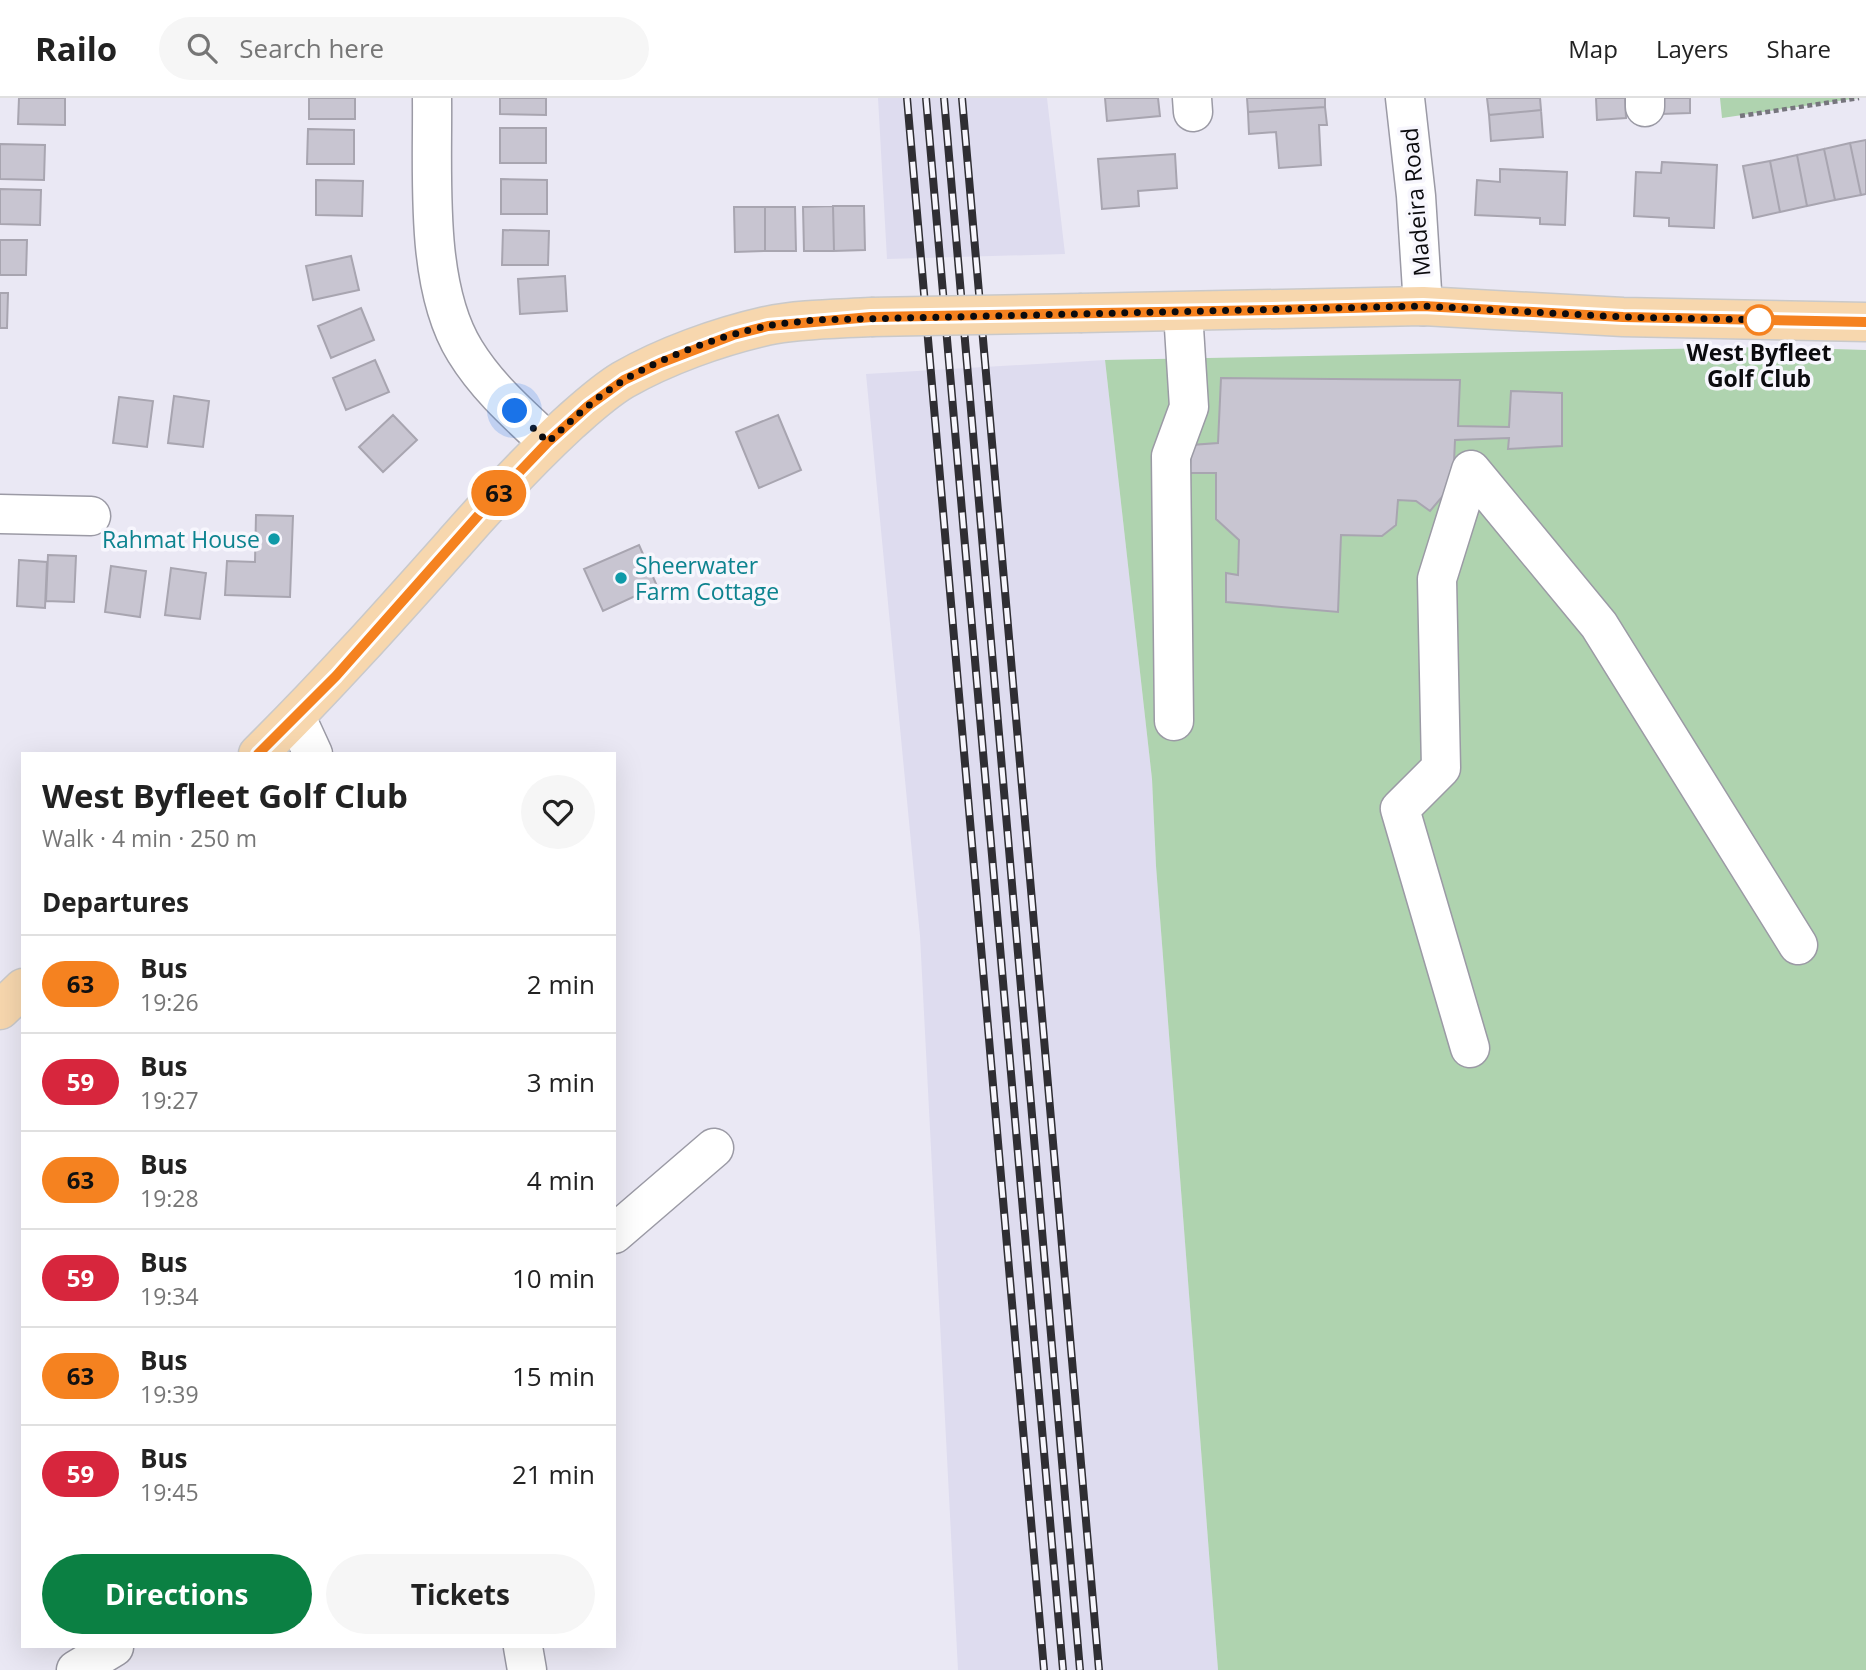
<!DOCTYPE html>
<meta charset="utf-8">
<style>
body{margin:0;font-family:"Open Sans",sans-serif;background:#f6f6f6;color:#222;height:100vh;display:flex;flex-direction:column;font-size:26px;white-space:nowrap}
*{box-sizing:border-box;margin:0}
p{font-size:23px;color:#767676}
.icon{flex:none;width:38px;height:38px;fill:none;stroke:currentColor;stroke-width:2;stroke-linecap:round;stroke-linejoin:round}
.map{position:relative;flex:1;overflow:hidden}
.details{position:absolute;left:21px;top:654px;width:595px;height:896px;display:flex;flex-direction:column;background:#fff;border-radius:0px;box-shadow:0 7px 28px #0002}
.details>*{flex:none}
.badge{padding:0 14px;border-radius:23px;font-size:24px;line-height:46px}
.you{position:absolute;width:35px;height:35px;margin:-18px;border:5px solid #fff;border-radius:50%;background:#1a73e8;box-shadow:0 0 0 10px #1a73e833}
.map>.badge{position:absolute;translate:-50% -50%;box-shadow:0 0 0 4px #fff}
h2{padding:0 21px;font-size:26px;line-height:63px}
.round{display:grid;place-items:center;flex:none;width:74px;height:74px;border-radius:37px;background:#f6f6f6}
.head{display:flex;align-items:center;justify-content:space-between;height:119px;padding:0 21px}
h1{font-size:33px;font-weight:700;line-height:52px}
.primary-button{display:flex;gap:14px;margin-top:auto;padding:14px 21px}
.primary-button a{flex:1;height:80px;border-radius:42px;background:#0b8043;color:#fff;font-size:28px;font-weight:700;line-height:80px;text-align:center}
.primary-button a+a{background:#f6f6f6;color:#222}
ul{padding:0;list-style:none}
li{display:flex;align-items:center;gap:21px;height:98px;padding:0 21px;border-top:2px solid #e0e0e0}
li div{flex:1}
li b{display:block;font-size:26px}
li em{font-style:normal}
li .badge{min-width:77px;font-weight:700;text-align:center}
header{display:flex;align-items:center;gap:42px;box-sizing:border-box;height:98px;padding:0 35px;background:#fff;border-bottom:2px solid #e0e0e0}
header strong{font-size:33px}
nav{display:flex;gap:38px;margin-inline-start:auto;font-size:24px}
.search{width:490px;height:63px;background:#f6f6f6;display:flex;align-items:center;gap:18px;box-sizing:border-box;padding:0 24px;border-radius:38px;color:#767676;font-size:26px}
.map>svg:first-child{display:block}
</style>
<header>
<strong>Railo</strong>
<div class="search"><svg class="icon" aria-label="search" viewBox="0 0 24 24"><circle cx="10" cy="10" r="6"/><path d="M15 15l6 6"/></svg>Search here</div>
<nav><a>Map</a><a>Layers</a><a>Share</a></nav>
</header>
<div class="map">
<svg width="1866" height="1572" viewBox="0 0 1866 1572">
<rect width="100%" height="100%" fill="#eae8f4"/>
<path fill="#dedcef" d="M878 0H1047L1065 156 887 161Z
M1105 262 1152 681 1156 768 1218 1572H958L920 838 866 276Z"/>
<path fill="#afd3af" d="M1720 0H1859L1722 20Z
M1770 249 1866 252V1572H1218L1156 768 1152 681 1105 262Z"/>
<path fill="#c8c5d1" stroke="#a8a5b0" stroke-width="2" d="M19 0H65V27L18 26Z
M309 0H355V21H309Z
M500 0H546V17L500 16Z
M1105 0H1158L1160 18 1107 23Z
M1247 0H1325V9L1248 14Z
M1487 0H1540L1541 12 1489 17Z
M1596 0H1625L1626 20 1597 22Z
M1661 0H1690V15L1662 16Z
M1325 9 1327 27H1319L1321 67 1279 70 1276 34 1249 36 1248 14Z
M1541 12 1543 39 1491 43 1489 17Z
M500 30H546V65H500Z
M308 31 354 32V66H307Z
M1866 42V96L1861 97 1850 45Z
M1850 45 1861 97 1835 102 1824 51Z
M0 46 45 47 44 82 0 81Z
M1824 51 1835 102 1807 108 1797 57Z
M1175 56 1177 90 1138 93 1139 108 1102 111 1098 61Z
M1797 57 1807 108 1780 114 1770 63Z
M1770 63 1780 114 1753 120 1743 68Z
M1662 64 1717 67 1714 130 1669 128V120L1634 118 1636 74 1661 75Z
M1500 71 1567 74 1565 127 1540 126V120L1475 117 1477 82 1500 84Z
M501 81 547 82V116H501Z
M316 82 363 83 362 118 316 117Z
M0 91 41 92 40 127 0 126Z
M833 108 834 153H804L803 109Z
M833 108H864L865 152 834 153Z
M734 109H765V153L735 154Z
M765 109H795L796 153H765Z
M503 132 549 133 548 167H502Z
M0 142H27L26 177H0Z
M351 158 359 192 313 202 306 168Z
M565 178 567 213 520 216 518 181Z
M0 195H8L7 230H0Z
M361 210 374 242 331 260 318 228Z
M375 262 389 294 346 312 333 280Z
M1221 280 1460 282 1458 328 1509 329 1511 293 1562 295V348L1508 351 1509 340 1455 342 1453 386 1430 413 1416 403 1398 402 1396 427 1382 438 1341 437 1338 514 1226 504V475L1238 477 1239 442 1216 421V375H1190L1191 347 1218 345Z
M174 298 209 303 203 349 168 345Z
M119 299 153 303 147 349 113 345Z
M393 317 417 342 383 374 359 349Z
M778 317 801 372 759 390 736 334Z
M256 417 293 418 290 499 225 497 227 463 255 464Z
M639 447 657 488 603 513 584 471Z
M48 457 76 458 74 504 46 503Z
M19 462 47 464 45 510 17 508Z
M111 468 146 473 140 519 105 514Z
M171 470 206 475 200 521 165 517Z"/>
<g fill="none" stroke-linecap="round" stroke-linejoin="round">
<defs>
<path id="minor" d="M432 0C433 76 424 187 465 253 487 289 518 316 548 344
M1192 0 1193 14
M1405 0 1416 98 1423 208
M1645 0V9
M1471 372 1599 527 1798 847
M0 416 91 418
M296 619 313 656
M1174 623 1171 358 1189 309 1183 214
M1470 950 1400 711 1441 670 1437 481 1471 372
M614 1136 714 1050
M523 1549 527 1572
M76 1572 114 1549"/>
<path id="major" d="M1082 215 1423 208 1623 219 1866 224
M258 656C327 588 391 516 456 443 492 402 529 362 569 325 586 310 603 294 623 282 665 258 718 239 766 228 800 221 836 221 871 219
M0 912 23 890"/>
</defs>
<use href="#minor" stroke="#9b9aa5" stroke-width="41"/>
<use href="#major" stroke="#c9c9ca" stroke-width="41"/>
<path stroke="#76757d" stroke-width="4.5" stroke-dasharray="5 3.5" stroke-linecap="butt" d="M1740 18 1859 0"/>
<use href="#minor" stroke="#fff" stroke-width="38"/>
<use href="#major" stroke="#f7d7ae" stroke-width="38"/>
<defs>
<path id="rail" d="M907 0 1044 1572
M926 0 1063 1572
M944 0 1080 1572
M962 0 1099 1572"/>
</defs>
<use href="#rail" stroke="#2f2e33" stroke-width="8"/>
<use href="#rail" stroke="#f7f6fd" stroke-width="5" stroke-dasharray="16" stroke-linecap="butt"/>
<defs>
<path id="major-bridge" d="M871 219 1082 215"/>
</defs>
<use href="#major-bridge" stroke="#c9c9ca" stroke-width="41" stroke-linecap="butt"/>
<use href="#major-bridge" stroke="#f7d7ae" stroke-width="38"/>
</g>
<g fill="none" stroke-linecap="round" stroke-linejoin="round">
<defs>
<path id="line" d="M258 656 336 578 484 411 548 344 588 308 624 282 660 265 733 237 768 228 871 219 1272 212 1423 208 1623 219 1866 224"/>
</defs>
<use href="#line" stroke="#fff" stroke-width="16"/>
<use href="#line" stroke="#f58220" stroke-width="10"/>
<path stroke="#0b0b0e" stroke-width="7" stroke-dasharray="0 12.6" d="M515 313 548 344C568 326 587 307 609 292 647 264 721 237 767 228 783 225 799 224 815 222L1423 208 1623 219 1759 222"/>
</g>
<circle fill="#fff" stroke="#f58220" stroke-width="3.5" cx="1759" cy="222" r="14"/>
<g fill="#0f9aa8" stroke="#f7f6fd" stroke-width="2.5">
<circle cx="274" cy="441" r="7"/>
<circle cx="621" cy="480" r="7"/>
</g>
<g text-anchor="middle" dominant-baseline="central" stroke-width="7" stroke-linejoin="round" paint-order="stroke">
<g font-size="23" fill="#0b0b0e" stroke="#f7f6fd">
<text transform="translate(1415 104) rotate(-95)">Madeira Road</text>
</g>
<g font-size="23" font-weight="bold" fill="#0b0b0e" stroke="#f7f6fd">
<text x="1759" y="254">West Byfleet<tspan x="1759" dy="26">Golf Club</tspan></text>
</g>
<g font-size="23" fill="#0d838f" stroke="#f7f6fd" text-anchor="end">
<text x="260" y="441">Rahmat House</text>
<text x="635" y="467" text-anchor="start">Sheerwater<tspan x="635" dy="26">Farm Cottage</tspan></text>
</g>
</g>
</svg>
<div class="you" style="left:515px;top:313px"></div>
<b class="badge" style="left:499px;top:395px;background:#f58220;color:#111">63</b>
<section class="details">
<div class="head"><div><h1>West Byfleet Golf Club</h1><p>Walk · 4 min · 250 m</p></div><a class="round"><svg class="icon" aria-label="heart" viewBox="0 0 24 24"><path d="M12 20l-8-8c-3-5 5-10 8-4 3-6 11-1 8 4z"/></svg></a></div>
<h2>Departures</h2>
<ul>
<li><span class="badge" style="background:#f58220;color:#111">63</span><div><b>Bus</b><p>19:26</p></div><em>2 min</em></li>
<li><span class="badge" style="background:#d7263d;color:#fff">59</span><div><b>Bus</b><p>19:27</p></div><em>3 min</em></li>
<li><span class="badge" style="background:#f58220;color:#111">63</span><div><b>Bus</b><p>19:28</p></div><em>4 min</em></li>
<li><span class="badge" style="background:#d7263d;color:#fff">59</span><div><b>Bus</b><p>19:34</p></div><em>10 min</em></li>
<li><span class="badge" style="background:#f58220;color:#111">63</span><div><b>Bus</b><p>19:39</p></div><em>15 min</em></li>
<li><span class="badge" style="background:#d7263d;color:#fff">59</span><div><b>Bus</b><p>19:45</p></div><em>21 min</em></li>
</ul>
<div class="primary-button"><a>Directions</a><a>Tickets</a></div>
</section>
</div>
